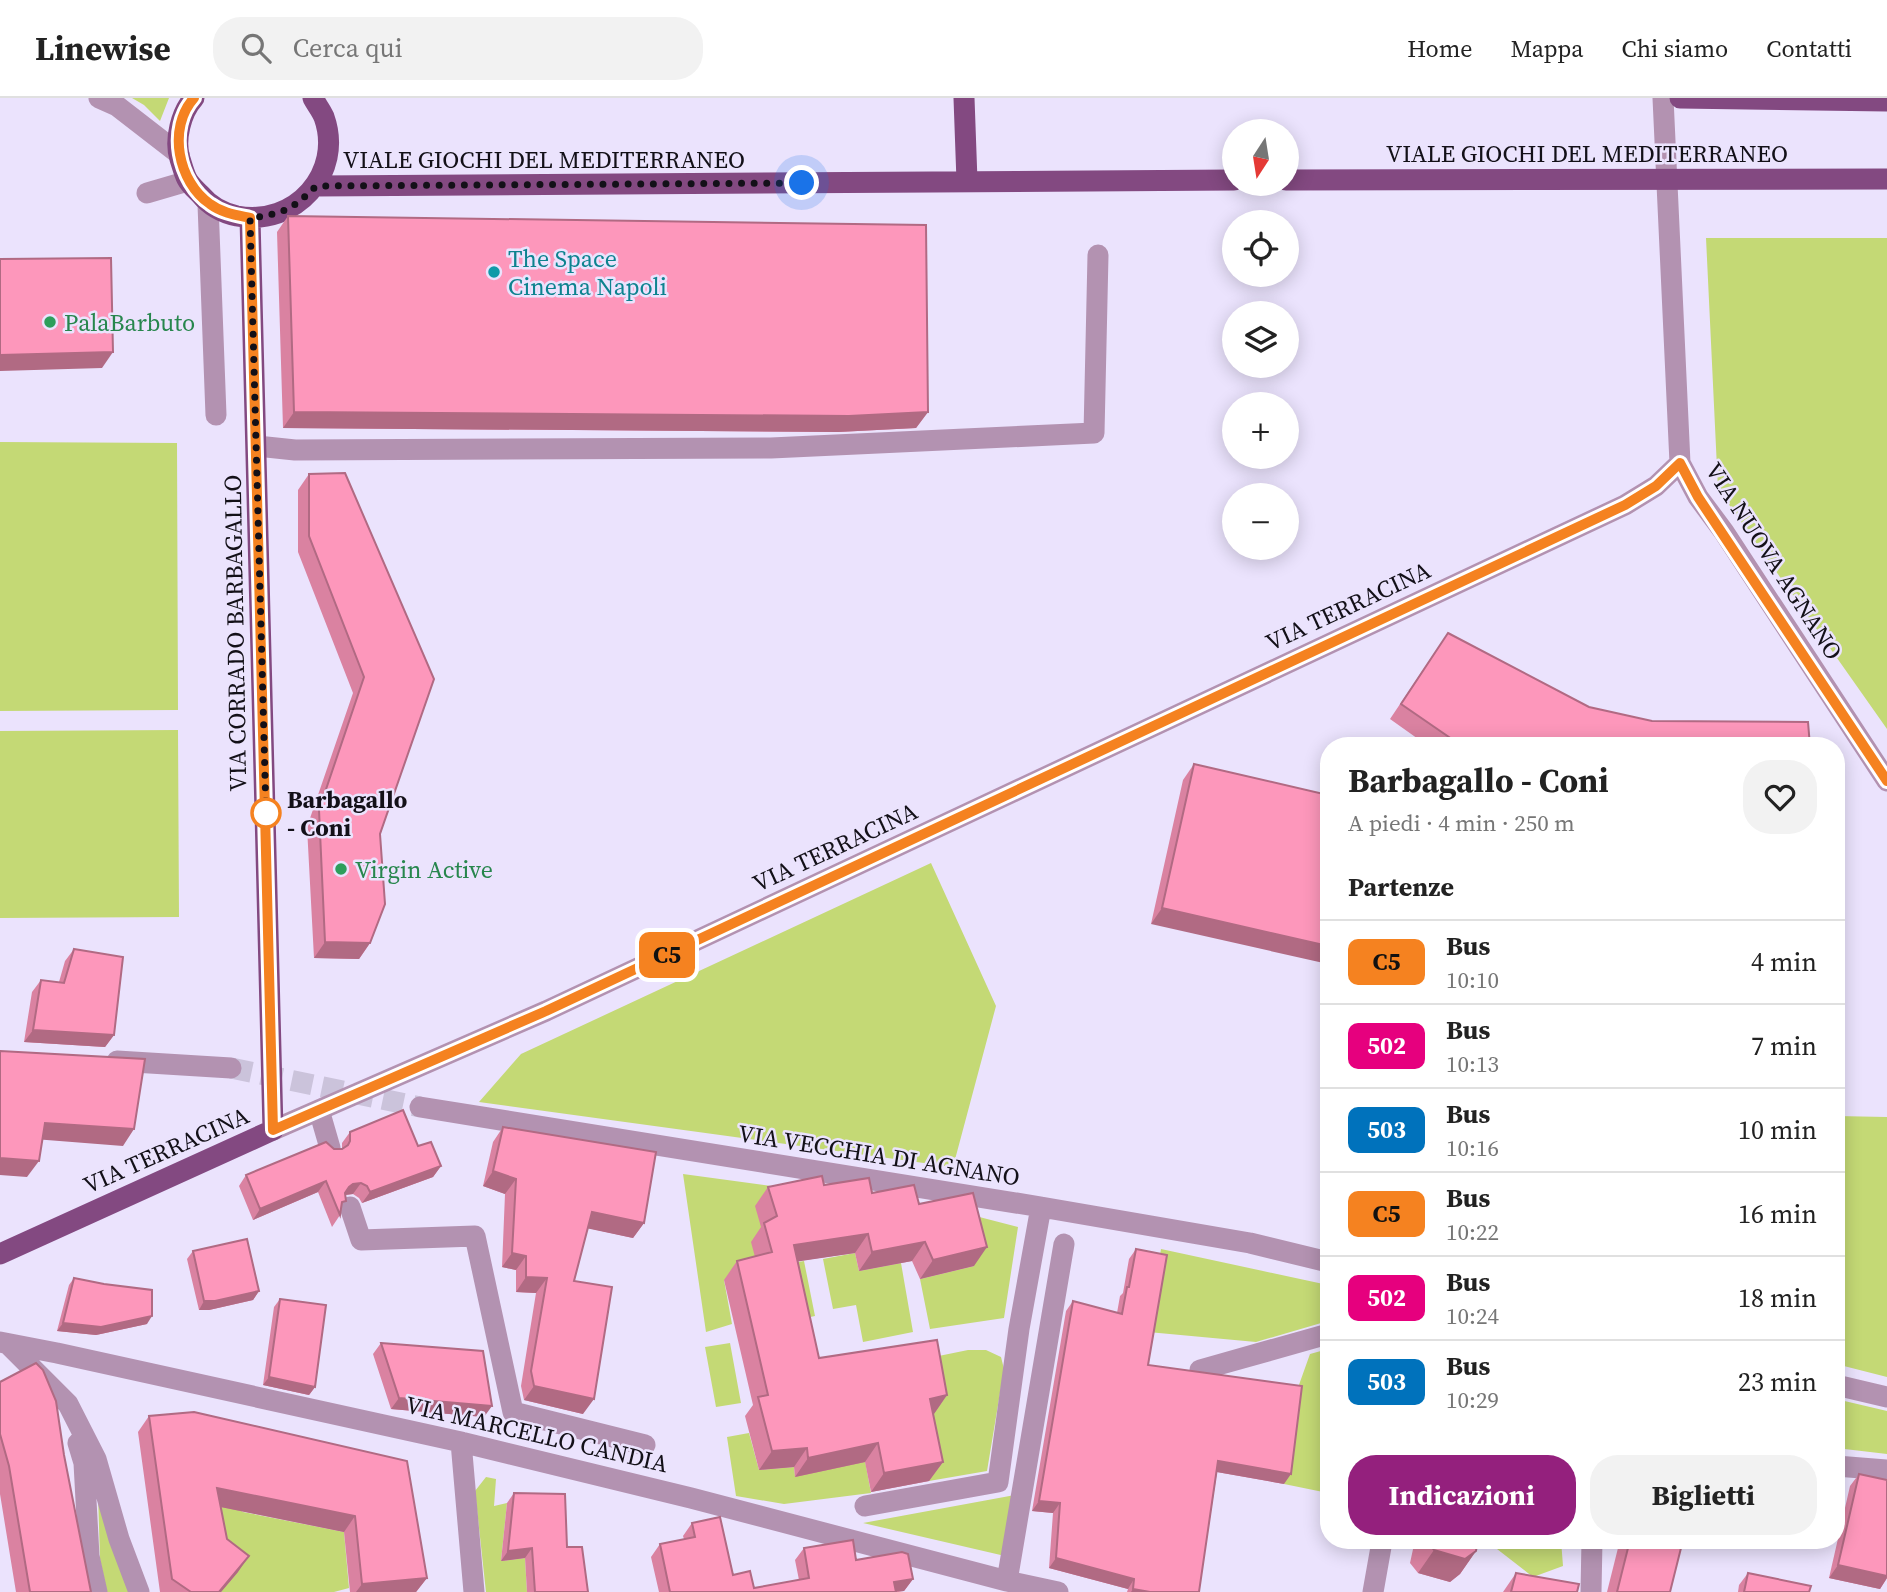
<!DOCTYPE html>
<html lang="it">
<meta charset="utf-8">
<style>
body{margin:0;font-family:"Source Serif 4",serif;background:#f2f2f2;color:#222;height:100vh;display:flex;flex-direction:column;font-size:26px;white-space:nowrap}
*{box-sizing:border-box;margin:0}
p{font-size:23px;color:#767676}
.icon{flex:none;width:38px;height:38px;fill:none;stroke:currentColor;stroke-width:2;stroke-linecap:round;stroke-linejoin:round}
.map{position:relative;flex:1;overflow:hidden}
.drawer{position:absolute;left:1320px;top:639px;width:525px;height:812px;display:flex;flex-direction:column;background:#fff;border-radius:28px;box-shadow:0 4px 18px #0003}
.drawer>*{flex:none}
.badge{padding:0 14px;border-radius:10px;font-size:24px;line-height:46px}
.needle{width:46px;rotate:192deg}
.tools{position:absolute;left:1222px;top:21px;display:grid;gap:14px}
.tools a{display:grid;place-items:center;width:77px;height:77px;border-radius:50%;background:#fff;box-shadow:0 4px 18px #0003;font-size:35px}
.you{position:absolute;width:35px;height:35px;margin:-18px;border:5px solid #fff;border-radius:50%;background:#1a73e8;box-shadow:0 0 0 10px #1a73e833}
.map>.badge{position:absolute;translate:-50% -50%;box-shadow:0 0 0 4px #fff}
h2{padding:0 28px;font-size:26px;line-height:63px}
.round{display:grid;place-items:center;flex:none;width:74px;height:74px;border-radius:28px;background:#f2f2f2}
.summary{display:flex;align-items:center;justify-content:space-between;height:119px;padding:0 28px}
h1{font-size:33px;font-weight:700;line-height:52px}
.primary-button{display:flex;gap:14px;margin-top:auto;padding:14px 28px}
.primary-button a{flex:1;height:80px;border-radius:28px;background:#94207d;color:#fff;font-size:28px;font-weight:700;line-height:80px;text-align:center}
.primary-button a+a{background:#f2f2f2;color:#222}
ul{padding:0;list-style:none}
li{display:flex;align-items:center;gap:21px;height:84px;padding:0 28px;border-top:2px solid #e0e0e0}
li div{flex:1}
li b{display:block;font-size:26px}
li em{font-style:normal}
li .badge{min-width:77px;font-weight:700;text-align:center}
header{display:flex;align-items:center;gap:42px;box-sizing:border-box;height:98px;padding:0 35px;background:#fff;border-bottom:2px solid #e0e0e0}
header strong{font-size:33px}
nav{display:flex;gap:38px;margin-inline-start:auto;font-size:24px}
.search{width:490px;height:63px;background:#f2f2f2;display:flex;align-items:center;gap:18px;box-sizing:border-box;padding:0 24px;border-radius:28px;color:#767676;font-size:26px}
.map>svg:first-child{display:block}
</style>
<header>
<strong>Linewise</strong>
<div class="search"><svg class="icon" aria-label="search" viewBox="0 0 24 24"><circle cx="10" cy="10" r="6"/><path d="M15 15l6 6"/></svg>Cerca qui</div>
<nav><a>Home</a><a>Mappa</a><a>Chi siamo</a><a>Contatti</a></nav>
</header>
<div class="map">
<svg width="1887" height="1494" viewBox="0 0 1887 1494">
<rect width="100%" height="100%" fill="#ebe3fd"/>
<path fill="#c4d975" d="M132 0H169L160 23 144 7Z
M1706 140H1887V631L1718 391Z
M0 344 177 345 178 612 0 613Z
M178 632 179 819 0 820V633Z
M931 765 996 908 953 1069 479 1004 521 956Z
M1836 1018 1887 1019V1279L1836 1266Z
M683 1076 779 1089 763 1137 759 1173 724 1182 732 1226 706 1234Z
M960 1114 1018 1129 1004 1220 930 1231 920 1181 974 1168Z
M1161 1151 1328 1187V1223L1256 1244 1148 1234Z
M855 1155 859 1173 901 1165 913 1234 863 1244 856 1207 833 1211 823 1161Z
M804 1163 815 1218 792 1223 781 1167Z
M730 1245 741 1305 716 1309 705 1249Z
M1328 1251V1395L1284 1386 1295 1298 1310 1256Z
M968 1252H986L1001 1259 1004 1271 987 1373 929 1383 899 1324 924 1261Z
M1836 1301 1887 1313V1356L1836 1350Z
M749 1335 759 1372 794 1369 795 1378 863 1352 871 1395 784 1406 736 1398 727 1339Z
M486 1379 496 1381 494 1408 507 1405 501 1463 525 1460 527 1494H486L475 1393Z
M98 1396 129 1494H107L100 1461Z
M217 1397 243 1414 344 1434 349 1490 334 1494H221L216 1457Z
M1015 1397 1005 1458 863 1425Z
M1502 1442H1561L1563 1468 1533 1479 1497 1451Z"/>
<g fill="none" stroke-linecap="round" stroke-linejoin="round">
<path stroke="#cbc3db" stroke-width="21" stroke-dasharray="21 10" stroke-linecap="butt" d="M231 970 420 1009"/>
<path stroke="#b392b1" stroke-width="21" d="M99 0 117 8 179 56
M1663 0 1680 365 1698 399 1724 434 1887 683
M147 95 188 83
M208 106 216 317
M257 348 295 352 771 350 1094 335 1098 157
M117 963 231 970
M420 1009 1041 1109 1250 1145 1328 1164
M319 1012 330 1050
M273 1032 546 913 1625 407 1656 388 1680 365
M350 1109 361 1142 475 1138 513 1314 645 1347
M0 1244 57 1255 461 1344 691 1400 1007 1483 1058 1494
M8 1246 68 1306 96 1361 119 1441 139 1494
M1200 1272 1328 1236
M1836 1287 1887 1299
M461 1344 474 1494
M78 1345 84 1365 89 1458 97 1494
M1836 1368 1887 1372
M865 1408 998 1384 1019 1231 1041 1109
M1007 1483 1064 1146
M1373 1494 1381 1449
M1591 1494 1592 1442"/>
<path stroke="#834981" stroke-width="21" d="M194 0C181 14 174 42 180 61 182 67 184 75 187 81 190 87 196 92 201 97 210 108 223 115 237 118 295 129 344 75 324 19 321 12 316 6 313 0
M964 0 967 83
M1680 0 1887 3
M1286 82 1887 81
M316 88 1234 82
M0 1156 273 1032 250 120"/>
</g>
<path fill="#da82a1" d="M288 118 928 314 916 330 838 334 283 330 277 134Z
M345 375 380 736 370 845 359 861 314 860 307 729 353 595 298 454V392L309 376Z
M1437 551 1589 609 1652 623 1810 648H1428L1390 621Z
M1194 666 1328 697 1151 826 1183 682Z
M74 851 114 937 105 949 24 944 32 894 41 882 59 884 65 863Z
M503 1029 644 1125 633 1140 588 1130 574 1183 583 1316 524 1302 521 1288 536 1195 516 1194V1172L502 1169 505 1096 483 1088 493 1044Z
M350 1034 418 1048 441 1068 433 1079 362 1105 359 1100 353 1096 345 1097 341 1110 340 1117 332 1129 318 1094 253 1122 239 1088 246 1077 334 1051H342V1045Z
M824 1087 872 1095 919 1106 974 1168 920 1181 912 1163 859 1173 855 1155 798 1163 819 1260 947 1297 933 1317 943 1364 929 1383 871 1394 865 1364 795 1379 794 1369 759 1372 745 1318 753 1307 724 1182 737 1163 755 1159 751 1144 761 1129 755 1108 768 1089Z
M1136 1151 1148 1267 1284 1386 1217 1374 1199 1494H1127L1128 1491 1049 1470 1053 1415 1032 1413 1066 1213 1073 1203 1117 1215 1120 1198 1123 1195 1129 1161Z
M193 1153 259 1193 253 1202 209 1212H199L187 1161Z
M74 1180 147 1226 96 1237 57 1233 69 1187Z
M280 1201 315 1289 309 1297 263 1287 274 1209Z
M381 1245 484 1319 391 1311 373 1256Z
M0 1284 64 1357 91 1494H16L0 1396Z
M149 1318 407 1363 427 1480 416 1494H350L344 1434 221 1409 227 1441 238 1474 221 1494H160L138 1334Z
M1859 1376 1887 1382V1480L1880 1491 1829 1480 1850 1388Z
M514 1395 567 1449 588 1494H527L525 1460 501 1463 507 1405Z
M692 1425 733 1477 754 1490 799 1482 795 1462 804 1450 856 1462 913 1481 904 1493 898 1494H659L651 1459 660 1446 684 1441 683 1438Z
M1415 1442H1478L1476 1453 1460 1476 1450 1484 1418 1475 1410 1465Z
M1620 1442H1683L1670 1494H1607Z
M1516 1475 1577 1494H1503Z
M1748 1475 1809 1494H1738L1739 1487Z"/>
<path fill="#b16a83" d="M113 254 102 270 0 273V257Z
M294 314H928L916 330 838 334 283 330Z
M1162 810 1328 848V866L1151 826Z
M325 844 370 845 359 861 314 860Z
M33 932 114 937 105 949 24 944Z
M45 1025 134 1031 123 1048 34 1041Z
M0 1060 39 1063 27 1079 0 1077Z
M441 1068 433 1079 362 1105 370 1094Z
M493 1073 516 1081 505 1096 483 1088Z
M326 1083 318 1094 253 1122 260 1111Z
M361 1085 353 1096 345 1097 341 1100 349 1089 353 1086Z
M592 1114 644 1125 633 1140 581 1129Z
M868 1136 855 1155 781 1166 794 1147Z
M925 1144 912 1163 859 1173 872 1154Z
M987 1149 974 1168 920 1181 933 1162Z
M512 1155 526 1158 516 1172 502 1169Z
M526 1179 547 1180 536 1195 516 1194Z
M259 1193 253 1202 209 1212H199L204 1203Z
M152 1218 147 1226 96 1237 57 1233 63 1225Z
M269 1279 315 1289 309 1297 263 1287Z
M534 1288 594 1301 583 1316 524 1302Z
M947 1297 934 1316 917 1320 930 1301Z
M399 1300 492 1308 484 1319 391 1311Z
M878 1345 865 1364 795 1379 808 1360Z
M807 1350 794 1369 759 1372 772 1353Z
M1218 1363 1291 1376 1284 1386 1211 1373Z
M943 1364 929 1383 871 1394 884 1375Z
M217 1390 355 1418 344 1434 206 1406Z
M1039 1403 1060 1405 1053 1415 1032 1413Z
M532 1450 525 1460 501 1463 508 1453Z
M1434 1452 1476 1453 1460 1476 1450 1484 1418 1475Z
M249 1458 238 1474 221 1494H219Z
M1056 1460 1134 1481 1128 1491 1049 1470Z
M1838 1467 1887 1478V1480L1880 1491 1829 1480Z
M427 1480 416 1494H356L362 1486Z
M913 1481 904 1493 887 1494 894 1484Z
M1133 1491 1150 1494H1131Z"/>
<path fill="#fd97bb" stroke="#b16a83" stroke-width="2" d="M288 118 926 127 928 314 849 318 294 314Z
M111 160 113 254 0 257V161Z
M345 375 434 581 380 736 385 806 370 845 325 844 319 712 364 579 309 438V376Z
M1448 535 1589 609 1652 623 1808 624 1810 648H1462L1401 606Z
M1194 666 1328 697V848L1162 810Z
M74 851 123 859 114 937 33 932 41 882 64 885Z
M0 953 145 961 134 1031 45 1025 39 1063 0 1060Z
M403 1012 418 1048 431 1044 441 1068 370 1094 367 1088 361 1085 353 1086 349 1089 345 1095 346 1103 342 1104 340 1117 326 1083 260 1111 246 1077 326 1044 334 1051H342L348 1047 350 1043V1034Z
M503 1029 656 1054 644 1125 592 1114 574 1183 612 1189 594 1301 534 1288 531 1273 547 1180 526 1179V1158L512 1155 516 1081 493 1073Z
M822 1078 824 1087 869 1080 872 1095 914 1087 919 1106 973 1095 987 1149 933 1162 925 1144 872 1154 868 1136 794 1147 819 1260 937 1242 947 1297 930 1301 943 1364 884 1375 878 1345 808 1360 807 1350 772 1353 758 1299 768 1297 737 1163 772 1154 764 1125 777 1118 768 1089Z
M247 1141 259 1193 215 1203H204L193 1153Z
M1136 1151 1167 1157 1148 1267 1302 1288 1291 1376 1218 1363 1199 1494H1150L1133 1491 1134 1481 1056 1460 1060 1405 1039 1403 1073 1203 1122 1216 1127 1189H1129Z
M74 1180 104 1186 152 1192V1218L101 1229 63 1225Z
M280 1201 326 1207 315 1289 269 1279Z
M381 1245 483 1253 492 1308 399 1300Z
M36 1265 43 1272 56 1303 64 1357 91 1494H30L9 1368 0 1336V1284Z
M194 1314 407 1363 427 1480 362 1486 355 1418 217 1390 227 1441 249 1458 219 1494H191L172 1481 149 1318Z
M1859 1376 1887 1382V1478L1838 1467Z
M514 1395 565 1396 567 1449H582L588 1494H535L532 1450 508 1453Z
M720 1419 733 1477 750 1473 754 1490 809 1480 804 1450 853 1442 856 1462 902 1454 908 1456 913 1481 894 1484 896 1494H670L660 1446 695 1439 692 1425Z
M1426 1442H1478L1476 1453 1465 1461 1434 1452Z
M1630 1442H1683L1670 1494H1617Z
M1516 1475 1579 1486 1577 1494H1511Z
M1748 1475 1811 1488 1809 1494H1744Z"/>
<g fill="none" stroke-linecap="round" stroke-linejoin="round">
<defs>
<path id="line" d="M194 0C167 30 178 84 210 106 222 115 236 117 250 120L273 1032 546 913 1625 407 1656 388 1680 365 1698 399 1887 683"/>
</defs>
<use href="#line" stroke="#fff" stroke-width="16"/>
<use href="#line" stroke="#f58220" stroke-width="10"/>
<path stroke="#131018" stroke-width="7" stroke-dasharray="0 12.6" d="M266 715 250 120C283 116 293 111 316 88L802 85"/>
</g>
<circle fill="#0f9aa8" stroke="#ebe3fd" stroke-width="2.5" cx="494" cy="174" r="7"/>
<g fill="#2e9e5b" stroke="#ebe3fd" stroke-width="2.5">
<circle cx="50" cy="224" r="7"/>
<circle cx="341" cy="771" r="7"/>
</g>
<circle fill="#fff" stroke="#f58220" stroke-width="3.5" cx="266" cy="715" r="14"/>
<g text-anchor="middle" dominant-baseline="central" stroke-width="5" stroke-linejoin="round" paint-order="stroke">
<g font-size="24" fill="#131018" stroke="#ebe3fd">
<text x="1587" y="55">VIALE GIOCHI DEL MEDITERRANEO</text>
<text x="544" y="61">VIALE GIOCHI DEL MEDITERRANEO</text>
<text transform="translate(1774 463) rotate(57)">VIA NUOVA AGNANO</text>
<text transform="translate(1348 508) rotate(-25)">VIA TERRACINA</text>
<text transform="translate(235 535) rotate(-91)">VIA CORRADO BARBAGALLO</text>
<text transform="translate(835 749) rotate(-25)">VIA TERRACINA</text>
<text transform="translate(166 1052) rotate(-24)">VIA TERRACINA</text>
<text transform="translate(879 1057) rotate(9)">VIA VECCHIA DI AGNANO</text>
<text transform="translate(537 1336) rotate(13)">VIA MARCELLO CANDIA</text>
</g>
<g font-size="24" fill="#0d838f" stroke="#ebe3fd" text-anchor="start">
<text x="508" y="160">The Space<tspan x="508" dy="28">Cinema Napoli</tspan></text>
</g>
<g font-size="24" fill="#27864d" stroke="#ebe3fd" text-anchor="start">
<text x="64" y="224">PalaBarbuto</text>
<text x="355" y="771">Virgin Active</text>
</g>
<g font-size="24" font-weight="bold" fill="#131018" stroke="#ebe3fd" text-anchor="start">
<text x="287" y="701">Barbagallo<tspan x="287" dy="28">- Coni</tspan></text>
</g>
</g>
</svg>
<div class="tools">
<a><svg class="needle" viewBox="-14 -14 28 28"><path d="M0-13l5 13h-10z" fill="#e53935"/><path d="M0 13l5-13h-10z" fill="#767676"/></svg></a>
<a><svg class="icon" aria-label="locate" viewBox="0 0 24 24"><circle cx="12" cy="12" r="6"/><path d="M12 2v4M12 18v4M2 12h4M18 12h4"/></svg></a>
<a><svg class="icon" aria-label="layers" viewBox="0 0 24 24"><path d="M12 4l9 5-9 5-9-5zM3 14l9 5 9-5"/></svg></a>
<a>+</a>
<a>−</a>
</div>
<div class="you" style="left:802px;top:85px"></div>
<b class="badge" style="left:667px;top:857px;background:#f58220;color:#111">C5</b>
<section class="drawer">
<div class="summary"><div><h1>Barbagallo - Coni</h1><p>A piedi · 4 min · 250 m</p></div><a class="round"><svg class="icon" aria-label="heart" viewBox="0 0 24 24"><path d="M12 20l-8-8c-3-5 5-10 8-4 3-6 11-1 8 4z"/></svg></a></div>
<h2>Partenze</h2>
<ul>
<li><span class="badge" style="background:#f58220;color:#111">C5</span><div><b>Bus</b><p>10:10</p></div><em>4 min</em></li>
<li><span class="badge" style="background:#e6007e;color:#fff">502</span><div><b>Bus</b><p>10:13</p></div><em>7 min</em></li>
<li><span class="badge" style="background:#0072bc;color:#fff">503</span><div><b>Bus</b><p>10:16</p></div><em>10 min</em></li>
<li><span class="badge" style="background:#f58220;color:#111">C5</span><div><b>Bus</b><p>10:22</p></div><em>16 min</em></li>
<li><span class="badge" style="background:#e6007e;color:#fff">502</span><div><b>Bus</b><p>10:24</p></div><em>18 min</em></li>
<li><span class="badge" style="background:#0072bc;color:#fff">503</span><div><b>Bus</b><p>10:29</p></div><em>23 min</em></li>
</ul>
<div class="primary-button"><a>Indicazioni</a><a>Biglietti</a></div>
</section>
</div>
